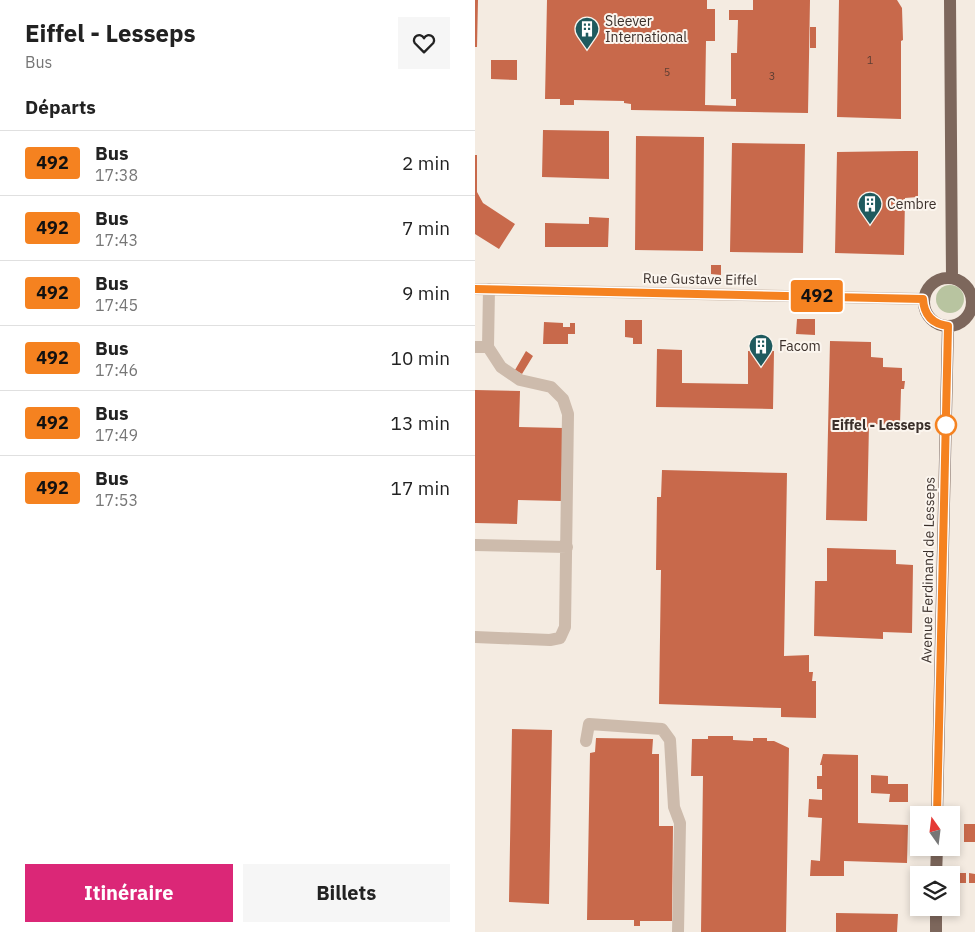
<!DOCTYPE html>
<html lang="fr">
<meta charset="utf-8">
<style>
body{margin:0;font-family:"IBM Plex Sans",sans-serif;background:#f6f6f6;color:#222;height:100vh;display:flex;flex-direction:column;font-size:19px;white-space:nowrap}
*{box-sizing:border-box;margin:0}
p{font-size:16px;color:#767676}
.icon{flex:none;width:28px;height:28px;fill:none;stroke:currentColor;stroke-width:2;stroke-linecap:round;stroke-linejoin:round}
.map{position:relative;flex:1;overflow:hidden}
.side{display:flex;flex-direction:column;background:#fff;width:475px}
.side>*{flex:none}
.badge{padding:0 10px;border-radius:4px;font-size:18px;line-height:32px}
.needle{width:32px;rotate:346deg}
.buttons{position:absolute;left:435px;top:806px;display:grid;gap:10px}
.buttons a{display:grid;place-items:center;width:50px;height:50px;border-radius:0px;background:#fff;box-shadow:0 2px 8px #0003;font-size:25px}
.map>.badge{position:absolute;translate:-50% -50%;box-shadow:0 0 0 2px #fff}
h2{padding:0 25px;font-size:19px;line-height:45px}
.round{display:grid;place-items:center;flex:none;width:52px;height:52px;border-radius:0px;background:#f6f6f6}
.overview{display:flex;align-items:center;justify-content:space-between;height:85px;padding:0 25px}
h1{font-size:24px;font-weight:700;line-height:38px}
.button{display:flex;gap:10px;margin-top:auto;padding:10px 25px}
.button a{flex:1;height:58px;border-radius:0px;background:#db2777;color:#fff;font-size:20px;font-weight:700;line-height:58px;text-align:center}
.button a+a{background:#f6f6f6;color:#222}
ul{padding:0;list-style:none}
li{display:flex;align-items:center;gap:15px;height:65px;padding:0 25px;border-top:1px solid #e0e0e0}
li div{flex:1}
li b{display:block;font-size:19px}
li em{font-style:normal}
li .badge{min-width:55px;font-weight:700;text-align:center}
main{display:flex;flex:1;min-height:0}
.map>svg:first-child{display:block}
</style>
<main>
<section class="side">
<div class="overview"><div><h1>Eiffel - Lesseps</h1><p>Bus</p></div><a class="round"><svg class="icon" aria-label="heart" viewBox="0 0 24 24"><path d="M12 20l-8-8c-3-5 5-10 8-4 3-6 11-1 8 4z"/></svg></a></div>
<h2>Départs</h2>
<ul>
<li><span class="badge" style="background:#f58220;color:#111">492</span><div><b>Bus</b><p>17:38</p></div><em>2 min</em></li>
<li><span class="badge" style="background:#f58220;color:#111">492</span><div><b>Bus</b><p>17:43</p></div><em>7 min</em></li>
<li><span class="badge" style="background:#f58220;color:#111">492</span><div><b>Bus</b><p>17:45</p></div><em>9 min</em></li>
<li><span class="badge" style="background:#f58220;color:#111">492</span><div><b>Bus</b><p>17:46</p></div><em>10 min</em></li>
<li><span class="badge" style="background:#f58220;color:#111">492</span><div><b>Bus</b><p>17:49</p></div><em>13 min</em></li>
<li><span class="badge" style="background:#f58220;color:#111">492</span><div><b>Bus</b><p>17:53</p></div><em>17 min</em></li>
</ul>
<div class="button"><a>Itinéraire</a><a>Billets</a></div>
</section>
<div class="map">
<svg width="500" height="932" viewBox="0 0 500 932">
<rect width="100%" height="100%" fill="#f4ebe1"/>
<path fill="#b8c4a0" d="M461 299a14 14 0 1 1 28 0a14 14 0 1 1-28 0Z"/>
<path fill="#c8694b" d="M0 0H3L2 47H0Z
M72 0H232V9H240V41H231L230 105 261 106V99H256V53H262L263 20H254V10H278V0H335L333 113 156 110V104L149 103V101L99 100V105H85V99H70Z
M364 0H422L427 8 428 40 426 41V119L362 117Z
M335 27H341V48H335Z
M16 60H42V80L16 79Z
M68 130 134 131V179L67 177Z
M161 136 229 137 228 251 160 250Z
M257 143 330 144 328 253 255 252Z
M430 151H443V197L430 198 429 255 360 253 362 152Z
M0 155H2V192L8 203 40 224 24 249 0 234Z
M114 217 134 218 133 247H70V223L114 224Z
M236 265H246V275L236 274Z
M322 319H340V335L321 334Z
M150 320H167V344H158V338L150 337Z
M69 322 88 323V327H95V323H100V334H93V344H68Z
M355 341 396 342V357L408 358V367L427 368V381H430L429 389H426L425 425 394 424 392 521 351 520Z
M182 349 207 350V383L273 384V351H299L298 409 181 407Z
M51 351 58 356 47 374 40 370Z
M0 390 45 391 44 427 88 428 86 501 43 500 42 524 0 523Z
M187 470 312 473 309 656 334 655V672H338L337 681H341V718L306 717V708L184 704 186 570H181L182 497H186Z
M352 548 421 550V564L438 565 437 633 408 632V639L339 636 340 581H352Z
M37 729 77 730 74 904 34 902Z
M233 736H258V740L278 741V738H292V741H299L314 748 311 932H226L228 776H216L217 739H233Z
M121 738 178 739 177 754H184V826H198L197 921H165V926H159V920H112L115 753 120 752Z
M348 754 383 755V823L433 825 432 863 369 861V876H335L336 860 345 861 347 818 333 817 334 799 347 800V789H342V776H347V765H345Z
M396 775 413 776V784H433V802H414L415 794 396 793Z
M489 824H500V842H489Z
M482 873H491V883H482Z
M494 873 500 874V883H494Z
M361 913 423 914 422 932H361Z"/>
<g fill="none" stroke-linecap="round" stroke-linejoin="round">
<path stroke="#cdbbac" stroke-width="12" d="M0 289 449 299
M497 304 500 305
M0 347H13
M0 545 92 547
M0 637 75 640 85 638 90 627 93 414 88 399 76 387 45 380 26 367 13 347 14 289
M111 741 114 724 187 729 195 740 199 807 205 823 203 932"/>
<path stroke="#7d675c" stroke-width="12" d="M475 0 477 278
M449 302a24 24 0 1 1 48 0a24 24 0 1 1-48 0Z
M462 815 473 326
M461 875 462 848
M461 932V908"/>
</g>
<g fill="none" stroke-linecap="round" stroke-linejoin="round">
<defs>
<path id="line" d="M0 289 448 299C449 315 457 324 473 326L462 815"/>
</defs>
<use href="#line" stroke="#fff" stroke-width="11"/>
<use href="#line" stroke="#f58220" stroke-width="8"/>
</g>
<defs>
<symbol id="building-pin" viewBox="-11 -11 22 30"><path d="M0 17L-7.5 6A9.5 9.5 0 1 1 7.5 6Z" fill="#1f5a5e" stroke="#fbf5ee"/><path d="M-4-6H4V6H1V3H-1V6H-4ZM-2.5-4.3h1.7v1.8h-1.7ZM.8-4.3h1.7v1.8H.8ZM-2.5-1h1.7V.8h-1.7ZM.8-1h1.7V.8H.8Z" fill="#fff"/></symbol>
</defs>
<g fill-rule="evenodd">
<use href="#building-pin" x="98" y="15" width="28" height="38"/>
<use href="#building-pin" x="381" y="190" width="28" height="38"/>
<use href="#building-pin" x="272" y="332" width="28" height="38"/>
</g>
<circle fill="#fff" stroke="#f58220" stroke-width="2.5" cx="471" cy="425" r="10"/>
<g text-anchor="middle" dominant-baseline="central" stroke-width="4" stroke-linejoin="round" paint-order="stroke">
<g font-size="11" fill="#5e3e33">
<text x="395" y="60">1</text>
<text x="192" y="72">5</text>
<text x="297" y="76">3</text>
</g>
<g font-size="14" fill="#3b302b" stroke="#fbf5ee" text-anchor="start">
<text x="130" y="21">Sleever<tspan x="130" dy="16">International</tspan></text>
<text x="412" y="204">Cembre</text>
<text x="304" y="346">Facom</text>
</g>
<g font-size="14" fill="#3b302b" stroke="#fbf5ee">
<text transform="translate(225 279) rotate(1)">Rue Gustave Eiffel</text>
<text transform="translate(453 570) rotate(-89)">Avenue Ferdinand de Lesseps</text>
</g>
<g font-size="14" font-weight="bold" fill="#3b302b" stroke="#fbf5ee" text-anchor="end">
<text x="456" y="425">Eiffel - Lesseps</text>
</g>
</g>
</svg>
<div class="buttons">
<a><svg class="needle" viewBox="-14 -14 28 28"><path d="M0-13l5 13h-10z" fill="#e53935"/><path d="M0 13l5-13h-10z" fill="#767676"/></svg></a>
<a><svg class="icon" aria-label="layers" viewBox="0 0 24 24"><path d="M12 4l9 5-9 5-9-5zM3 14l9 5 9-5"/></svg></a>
</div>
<b class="badge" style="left:342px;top:296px;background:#f58220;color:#111">492</b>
</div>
</main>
